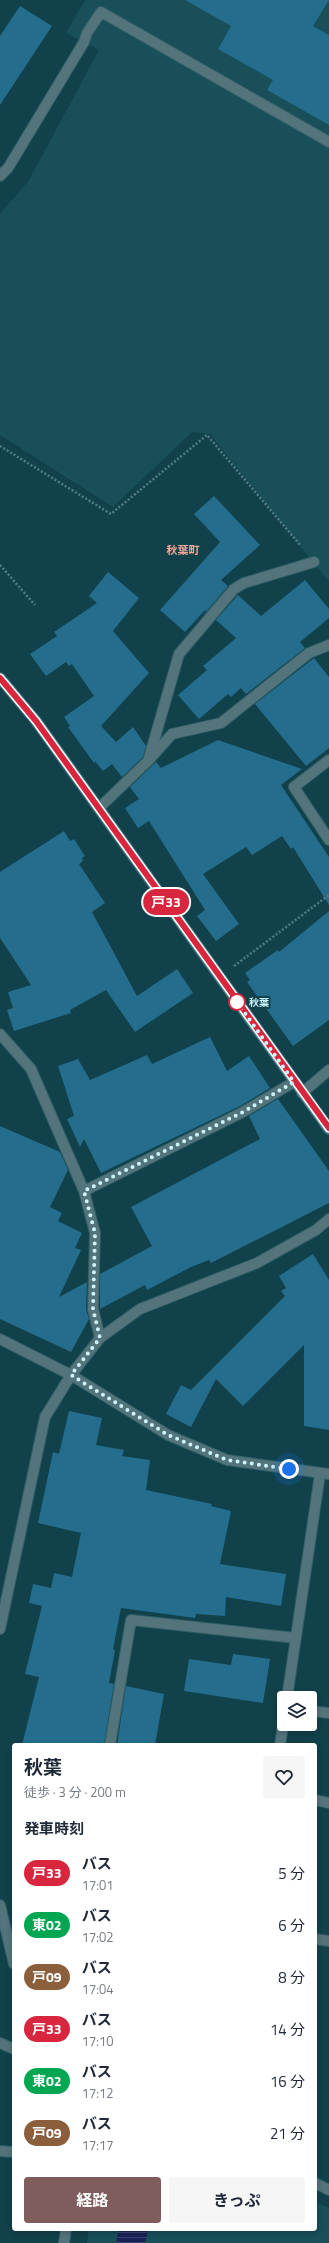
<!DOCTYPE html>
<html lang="ja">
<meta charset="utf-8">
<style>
body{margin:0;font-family:"Titillium Web","Noto Sans JP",sans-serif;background:#f6f6f7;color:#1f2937;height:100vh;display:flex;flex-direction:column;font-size:15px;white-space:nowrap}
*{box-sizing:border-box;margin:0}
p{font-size:13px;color:#747a83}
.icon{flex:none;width:22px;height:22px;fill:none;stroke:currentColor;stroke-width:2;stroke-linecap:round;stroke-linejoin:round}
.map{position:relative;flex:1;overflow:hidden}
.sheet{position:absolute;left:12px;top:1743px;width:305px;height:488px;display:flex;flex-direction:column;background:#fff;border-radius:4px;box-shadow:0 2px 6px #0003}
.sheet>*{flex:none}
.badge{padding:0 8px;border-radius:13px;font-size:14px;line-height:26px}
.controls{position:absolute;left:277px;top:1691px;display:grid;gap:8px}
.controls a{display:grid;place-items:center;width:40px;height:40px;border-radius:4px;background:#fff;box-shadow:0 2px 6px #0003;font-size:20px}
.you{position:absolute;width:20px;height:20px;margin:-10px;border:3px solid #fff;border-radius:50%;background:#1a73e8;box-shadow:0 0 0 6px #1a73e833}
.map>.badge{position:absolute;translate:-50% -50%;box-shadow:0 0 0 2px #fff}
h2{padding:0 12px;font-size:15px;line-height:36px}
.round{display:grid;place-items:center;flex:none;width:42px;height:42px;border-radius:4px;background:#f6f6f7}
.summary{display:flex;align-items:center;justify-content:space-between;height:68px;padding:0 12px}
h1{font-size:19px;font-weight:700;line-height:30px}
.cta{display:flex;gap:8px;margin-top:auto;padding:8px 12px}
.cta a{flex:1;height:46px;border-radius:4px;background:#7f5d5d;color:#fff;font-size:16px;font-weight:700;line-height:46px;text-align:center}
.cta a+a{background:#f6f6f7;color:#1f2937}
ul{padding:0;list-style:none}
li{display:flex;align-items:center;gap:12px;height:52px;padding:0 12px}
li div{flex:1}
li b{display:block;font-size:15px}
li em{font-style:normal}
li .badge{min-width:44px;font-weight:700;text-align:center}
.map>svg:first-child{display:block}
</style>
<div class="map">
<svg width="329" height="2243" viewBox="0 0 329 2243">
<defs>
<pattern id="water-rules" width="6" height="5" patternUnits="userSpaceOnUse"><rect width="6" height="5" fill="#192257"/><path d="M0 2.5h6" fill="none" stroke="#394370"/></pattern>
</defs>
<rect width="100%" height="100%" fill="#11414a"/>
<path fill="#184f59" d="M85 0H329V582L210 434 192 432 113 507 0 435V214L29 180 99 50 66 33Z
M315 2202 329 2208V2243H87L89 2229H315Z"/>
<path fill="url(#water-rules)" d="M119 2229 148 2231 145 2243H116Z"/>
<path fill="#246d8d" d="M185 0H329L313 26 329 35V125L267 90 273 80 218 49 231 26Z
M20 6 52 26 0 105V36Z
M214 496 260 545 221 580 228 586 206 612 205 610 185 632 160 610 220 542 194 514Z
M108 572 139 598 113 631 149 673 101 726 116 742 133 727 146 746 143 757 122 777 112 764 103 771 95 761 94 763 68 727 70 726 64 717 94 696 72 664 69 666 66 662 46 676 30 654 57 636 54 632 97 603 89 596Z
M305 580 329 609V618L300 642 305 648 246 694 241 688 231 697 228 694 199 719 178 695 207 670 203 666 236 638 216 620 238 595 261 616Z
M314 658 329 677V748L306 766 255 704Z
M218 740 302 769 281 785 329 857V905L293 847 291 849 282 836 252 855 246 847 203 874 239 924 216 941 197 916 205 910 149 821 138 828 125 808 139 799 130 787 156 762 161 768Z
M64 831 70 841 74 839 85 856 82 858 83 861 79 864 105 903 92 912 137 996 177 969 193 993 135 1032 106 990 70 1010 71 1013 14 1031 7 1010 13 1008 8 992 31 985 0 938V872Z
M329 911V1020L293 1046 247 982 250 980 245 973 278 950 279 952Z
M210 1037 227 1071 249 1056 270 1088 240 1106 101 1173 84 1139 80 1147 67 1119 74 1116 58 1066 78 1059 90 1080 147 1055 152 1064Z
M278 1099 329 1171V1203L211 1263 209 1260 191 1267 147 1290 145 1285 100 1309V1274L152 1246 131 1207 260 1139 249 1116Z
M0 1126 60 1152 68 1170 50 1207 62 1213 58 1221 82 1233 75 1248 81 1250 59 1297 87 1282 86 1309 89 1319 71 1352 0 1319Z
M313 1254 329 1280V1430L304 1426V1345L243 1406 216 1379 191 1427 166 1414 181 1385 191 1390 285 1296 281 1291 286 1288 279 1276Z
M69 1411 102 1418 96 1445 124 1450 122 1456 150 1460 146 1490 212 1504 211 1506 231 1511 220 1564 286 1574 281 1606 226 1597 225 1616 196 1614 195 1618 121 1608 113 1649 115 1650 109 1683 114 1684 104 1745H22L39 1677 25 1674 42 1606 29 1603 33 1584 51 1588 54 1573 72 1577 81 1533 38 1523 53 1452 59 1454Z
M233 1654 270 1659 263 1703 184 1691 189 1659 231 1665Z
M126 1686 164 1694 155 1745H117Z"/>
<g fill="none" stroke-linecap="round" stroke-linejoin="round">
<defs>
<path id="lane" d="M87 33 101 12 329 142"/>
<path id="street" d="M0 176 8 168 84 42 87 33
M149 758 179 654 234 589 244 583 314 562
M329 760 294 787 329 840
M99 808 148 761 172 734 221 723 309 653 329 645
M0 1034 31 1069 84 1191 95 1233 93 1309 100 1338 71 1375 45 1417 0 1629
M302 1093 329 1070
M84 1191 243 1112 294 1082
M100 1338 140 1309 257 1263 316 1230 329 1219
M0 1339 71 1375 168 1435 227 1460 329 1474
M287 1698 320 1474
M310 1711 329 1713
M110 1745 131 1620 296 1638
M280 1745 284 1719
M315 1800 329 1803
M0 1905 14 1964
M315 1939 329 1941
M0 2043 14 2049
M0 2151 14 2152
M315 2183 329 2190
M64 2243 66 2229"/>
<path id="secondary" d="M0 678 36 721 329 1129"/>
</defs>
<use href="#lane" stroke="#2f5e67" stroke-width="12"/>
<use href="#street" stroke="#2f5e67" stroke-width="12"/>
<use href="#secondary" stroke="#2f5e67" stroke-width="12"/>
<path stroke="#507d86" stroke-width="2.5" stroke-dasharray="2 2" stroke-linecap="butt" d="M0 446 111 514 207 435 301 546
M0 565 35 605
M234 966 329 895"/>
<use href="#lane" stroke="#53747a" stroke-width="10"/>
<use href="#street" stroke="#53747a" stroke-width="10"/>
<use href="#secondary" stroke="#5e939e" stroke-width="10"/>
</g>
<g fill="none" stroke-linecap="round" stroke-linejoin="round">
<defs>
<path id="line" d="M0 678 36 721 329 1128"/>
</defs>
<use href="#line" stroke="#fff" stroke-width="9"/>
<use href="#line" stroke="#d7263d" stroke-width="6"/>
<path stroke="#ccf5fd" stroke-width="4" stroke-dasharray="0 7.2" d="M237 1002 235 999 294 1082 243 1112 84 1191 95 1233 93 1309 100 1338 71 1375 168 1435 227 1460 289 1469"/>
</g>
<circle fill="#fff" stroke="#d7263d" stroke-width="2" cx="237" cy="1002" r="8"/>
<g text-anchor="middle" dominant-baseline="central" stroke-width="4" stroke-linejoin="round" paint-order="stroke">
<g font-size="10" font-weight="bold" fill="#ccf5fd" stroke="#11414a" text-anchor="start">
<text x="249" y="1002">秋葉</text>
</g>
<g font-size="11" font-weight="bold" fill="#f8a696" stroke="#11414a">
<text x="183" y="550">秋葉町</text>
</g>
</g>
</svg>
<div class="controls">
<a><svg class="icon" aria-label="layers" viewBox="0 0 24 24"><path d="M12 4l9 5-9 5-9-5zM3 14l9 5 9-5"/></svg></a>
</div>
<div class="you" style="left:289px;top:1469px"></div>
<b class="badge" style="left:166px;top:902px;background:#d7263d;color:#fff">戸33</b>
<section class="sheet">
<div class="summary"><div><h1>秋葉</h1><p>徒歩 · 3 分 · 200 m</p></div><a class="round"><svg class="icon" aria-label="heart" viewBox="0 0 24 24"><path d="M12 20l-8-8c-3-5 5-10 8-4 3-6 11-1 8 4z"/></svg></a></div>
<h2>発車時刻</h2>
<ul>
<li><span class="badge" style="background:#d7263d;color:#fff">戸33</span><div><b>バス</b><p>17:01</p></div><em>5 分</em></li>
<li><span class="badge" style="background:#00a651;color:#fff">東02</span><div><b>バス</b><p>17:02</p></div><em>6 分</em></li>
<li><span class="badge" style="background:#8b5e3c;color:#fff">戸09</span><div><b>バス</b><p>17:04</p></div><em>8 分</em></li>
<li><span class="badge" style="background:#d7263d;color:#fff">戸33</span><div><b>バス</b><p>17:10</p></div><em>14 分</em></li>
<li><span class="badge" style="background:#00a651;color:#fff">東02</span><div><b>バス</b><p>17:12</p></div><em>16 分</em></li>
<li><span class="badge" style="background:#8b5e3c;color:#fff">戸09</span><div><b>バス</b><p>17:17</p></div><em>21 分</em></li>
</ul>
<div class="cta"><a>経路</a><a>きっぷ</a></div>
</section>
</div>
